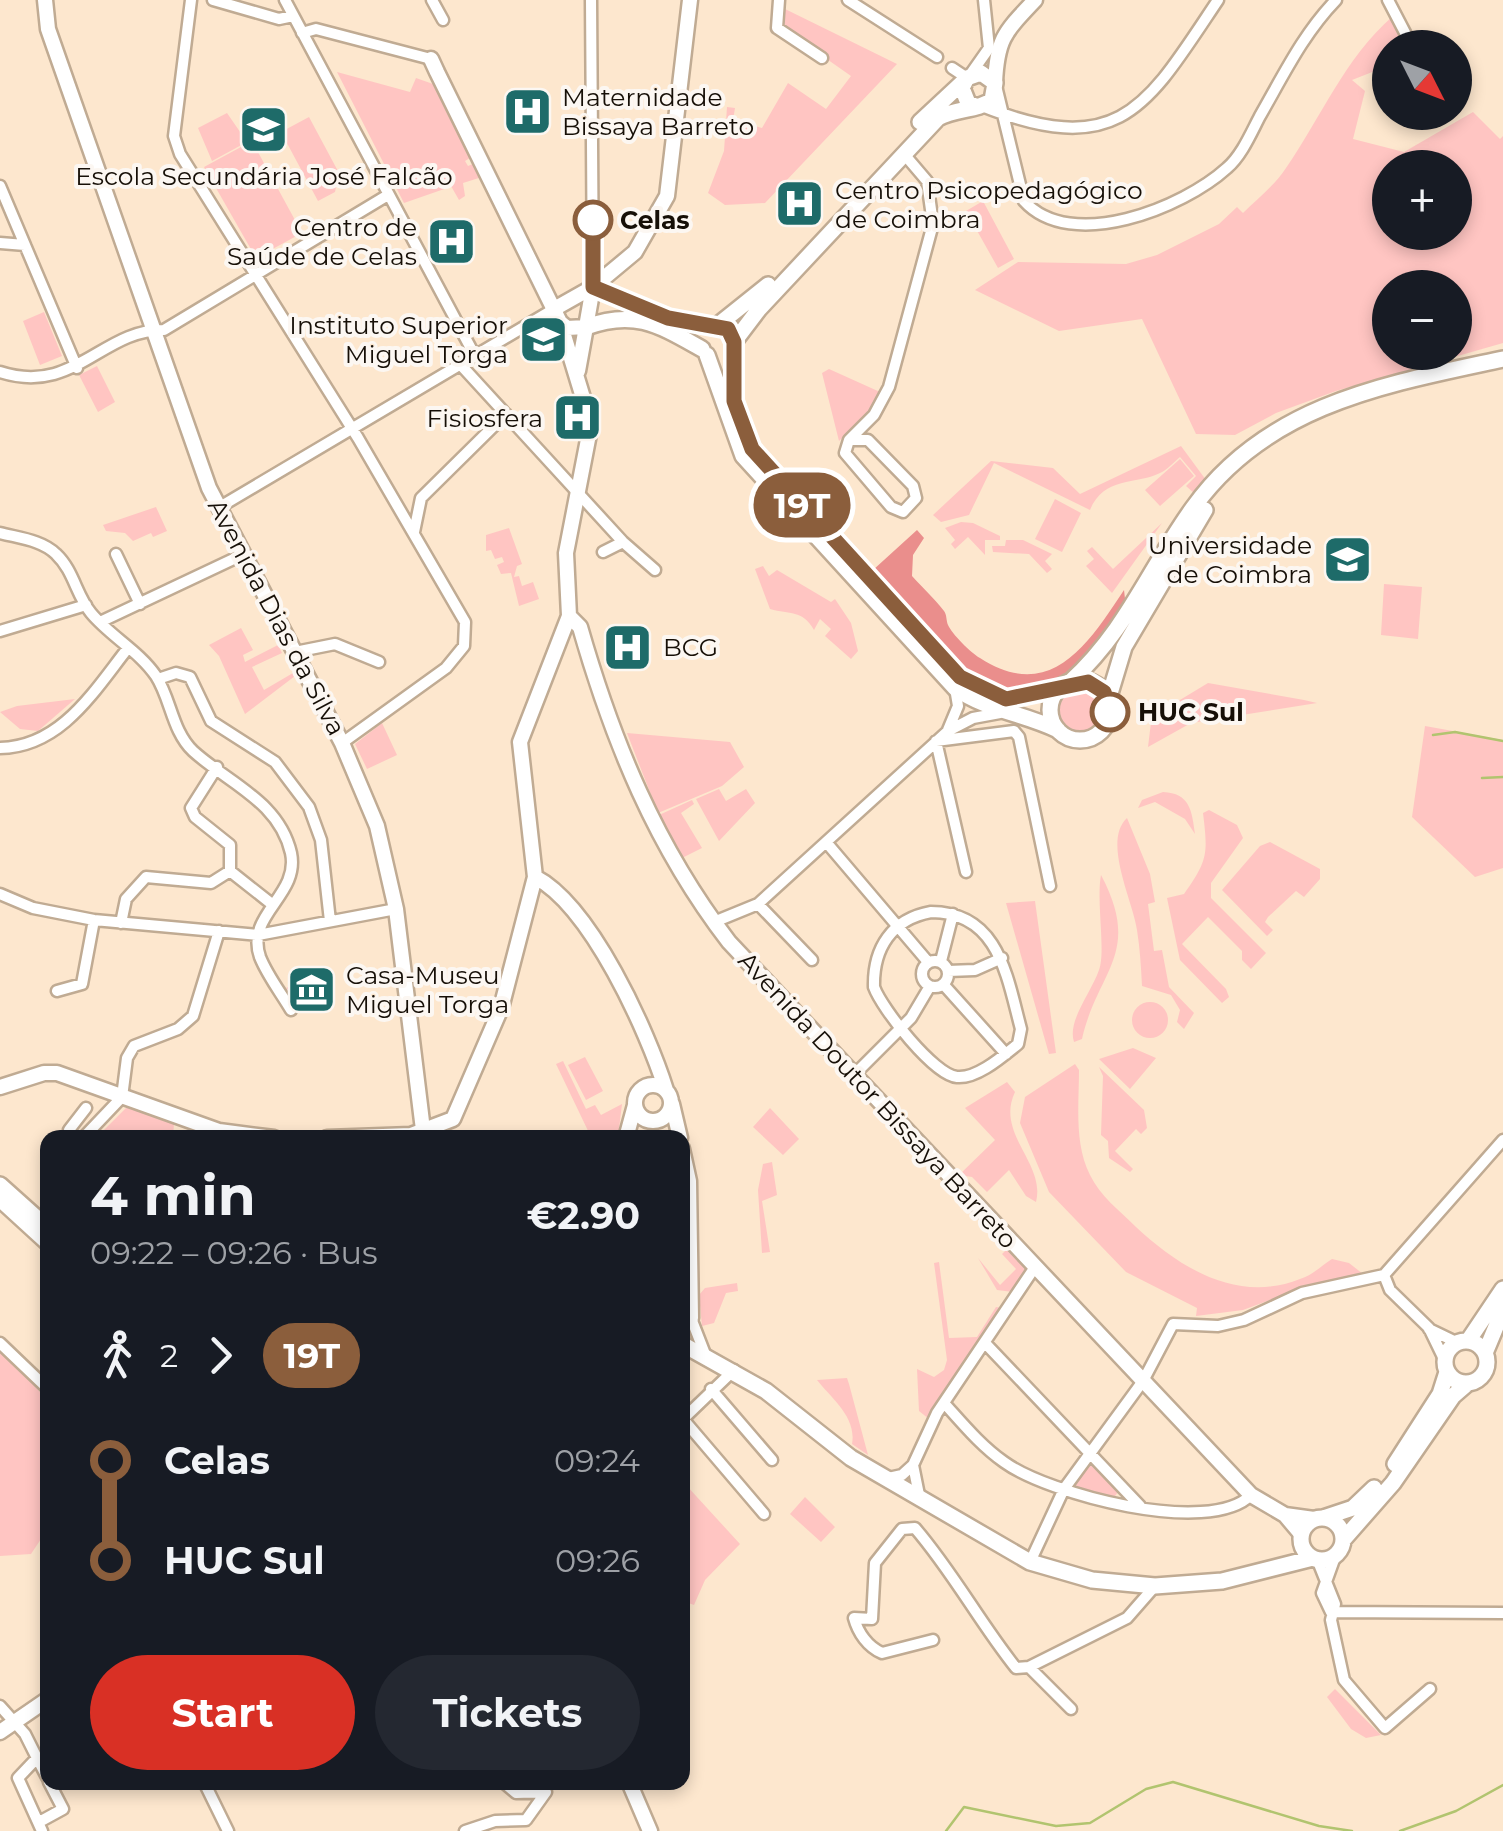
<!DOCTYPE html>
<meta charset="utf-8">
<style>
body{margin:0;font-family:Montserrat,sans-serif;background:#242831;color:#f1f3f6;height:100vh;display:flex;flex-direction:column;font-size:38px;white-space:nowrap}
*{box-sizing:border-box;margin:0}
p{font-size:32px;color:#9ea1a6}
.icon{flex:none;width:55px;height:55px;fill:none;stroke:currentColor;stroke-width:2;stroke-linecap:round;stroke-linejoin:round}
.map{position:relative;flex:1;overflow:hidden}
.panel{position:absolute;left:40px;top:1130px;width:650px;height:660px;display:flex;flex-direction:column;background:#171b24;border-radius:20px;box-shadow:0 5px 15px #0003}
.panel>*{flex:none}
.badge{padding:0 20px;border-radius:32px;font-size:35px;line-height:65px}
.needle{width:65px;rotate:132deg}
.buttons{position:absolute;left:1372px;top:30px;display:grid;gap:20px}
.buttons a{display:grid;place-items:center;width:100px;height:100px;border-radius:50%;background:#171b24;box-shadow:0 5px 15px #0003;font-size:50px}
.map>.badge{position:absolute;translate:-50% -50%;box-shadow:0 0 0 5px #fff}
.legs{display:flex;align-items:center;gap:15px;height:110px;padding:0 50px;font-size:32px}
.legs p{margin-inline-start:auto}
.head{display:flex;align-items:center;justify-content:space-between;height:170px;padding:0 50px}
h1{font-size:55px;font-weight:700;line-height:75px}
.action{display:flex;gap:20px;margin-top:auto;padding:20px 50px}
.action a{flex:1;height:115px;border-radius:60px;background:#d93025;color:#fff;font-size:40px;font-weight:700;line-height:115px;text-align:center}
.action a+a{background:#242831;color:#f1f3f6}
ul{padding:0 50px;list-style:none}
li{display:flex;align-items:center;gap:35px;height:100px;font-size:38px}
li i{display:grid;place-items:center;width:15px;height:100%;margin:0 12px;background:currentColor}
li i::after{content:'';width:25px;height:25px;margin:-12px;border:8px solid;border-radius:50%;background:#171b24}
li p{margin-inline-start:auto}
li:first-child i{background:linear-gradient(#0000 50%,currentColor 0)}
li:last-child i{background:linear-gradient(currentColor 50%,#0000 0)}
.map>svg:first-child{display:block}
</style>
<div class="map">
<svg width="1503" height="1831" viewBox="0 0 1503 1831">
<rect width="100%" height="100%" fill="#fde7ce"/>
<path fill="#ffc5c2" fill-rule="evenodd" d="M781 7 897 64 765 203 725 205 708 193 724 151 727 107 735 108 733 120 762 128 788 83 826 109 851 76 784 29Z
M1393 16 1408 47 1390 48V65L1352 80 1365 91 1353 139 1404 152 1473 112 1500 139 1503 136V343L1336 391 1276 413 1235 435 1196 434 1142 319 1059 331 975 290 1018 262 1126 264 1157 255 1219 224 1237 207 1243 213C1257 199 1275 185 1286 168 1322 116 1344 59 1393 16ZM1390 168H1455V232H1390ZM1390 288H1455V352H1390Z
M337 72 410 92 416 78 433 84 470 158 465 161 468 166 475 163 482 177 463 183 465 196 459 200 447 179 450 187 404 203Z
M227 113 247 142 212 161 198 128Z
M309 117 339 173 335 192 318 201 281 132Z
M252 141 302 233 256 258 204 167Z
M983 201 1014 259 998 268 966 211Z
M44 312 62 356 40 365 23 321Z
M97 366 115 402 98 412 79 375Z
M829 369 880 392 872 409 839 441 822 373Z
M1181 446 1206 480 1195 494 1186 486 1196 476 1180 457C1174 462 1167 470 1160 473 1136 485 1104 476 1090 510L994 463 969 515 941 522 933 515 991 461 1053 468 1080 494Z
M1180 459 1194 476 1160 506 1145 490Z
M1055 499 1081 513 1062 552 1035 539Z
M156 507 167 531 153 537 151 533 133 541 125 533 106 531 103 525Z
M961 522 973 523 1000 536V540H985V555L968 537 955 549 951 544 955 540 945 528Z
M1162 523 1112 593 1086 566 1094 559 1087 551 1092 547 1113 569Z
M509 528 522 564 517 566 514 577 519 576 522 586 533 582 539 599 519 606 511 573 501 574 497 565 504 562 502 557 495 559 491 550 486 551V535Z
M1006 540H1023L1052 554 1045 561 1052 569 1047 573 1029 554 993 552 992 546H1005Z
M763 566 769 576 777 570 831 602 835 599 851 623 858 651 851 659 825 636 831 629 820 619 814 630C802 609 790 615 770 609L755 569Z
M1384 584 1422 587 1418 639 1381 635Z
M241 628 253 650 243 655 245 662 278 645 282 653 252 667 264 690 293 673 295 676 245 714 219 656 209 645Z
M1208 683 1304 700 1317 703 1191 723 1148 747 1152 714 1164 715 1170 706Z
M1058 710a23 23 0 1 1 46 0a23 23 0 1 1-46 0Z
M75 699 38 731 20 729 0 712 17 706Z
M382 723 397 755 367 769 355 744Z
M1425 726 1503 740V868L1475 877 1412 817Z
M627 733 730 742 744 767 722 786 658 813Z
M719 789 726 801 746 789 755 803 719 841 696 799Z
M1163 792C1190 793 1192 811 1195 834L1185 819 1155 802 1138 808 1142 800Z
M692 800 694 804 681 813 702 848 682 858 659 815Z
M1209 810 1237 825 1243 838 1211 883V898L1266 953 1251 969 1242 960V951L1208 917 1182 944 1226 989 1229 997 1222 1003 1180 960 1167 898 1184 894C1208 860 1208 854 1203 813Z
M1127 818 1150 874 1155 902 1148 904 1154 951 1162 950 1169 987 1194 1013 1184 1029 1177 1022 1180 1010 1171 995 1142 986C1141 967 1140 949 1137 930 1133 901 1102 841 1127 818Z
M1270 842 1320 869V879L1304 897 1296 891 1268 917 1265 922 1273 930 1267 936 1222 890 1260 846Z
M1101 875C1143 954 1097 971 1082 1039L1074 1042C1067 1021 1091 993 1099 970 1106 952 1096 900 1101 875Z
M1035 901 1056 1053 1049 1054 1006 903Z
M314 973 325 994 303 1004 286 988Z
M1132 1020a18 18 0 1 1 36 0a18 18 0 1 1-36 0Z
M1133 1048 1156 1058 1130 1089 1099 1059Z
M585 1057 603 1091 586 1100 568 1065Z
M563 1061 586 1109 595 1105 601 1115 622 1104 618 1137H591L556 1064Z
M1075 1064 1079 1070C1079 1105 1074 1143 1090 1175 1100 1196 1120 1211 1136 1227 1180 1268 1238 1304 1300 1279 1313 1275 1322 1265 1332 1259L1349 1263 1363 1274 1308 1286 1243 1310 1196 1316 1197 1308 1126 1272 1049 1192 1020 1123 1025 1097Z
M1099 1067 1144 1110 1147 1128 1141 1134 1136 1129 1115 1151 1133 1169 1130 1172 1109 1158 1108 1141 1101 1135 1103 1076Z
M1007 1082 1015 1092C995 1134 1046 1163 1036 1202L1026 1196 1009 1170 987 1192 972 1177 959 1175 995 1140 965 1108Z
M127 1107 174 1124 173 1137H97Z
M770 1108 799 1139 783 1155 753 1127Z
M772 1162 777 1195 762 1201 770 1252 762 1253 758 1190 763 1164Z
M1008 1248 1029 1270 1013 1292 997 1290 978 1258 1000 1285 1016 1269 1002 1254Z
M939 1262 949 1338 977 1337 996 1307 1003 1308 929 1419 919 1411 917 1369 934 1377 944 1370 947 1360 934 1263Z
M737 1283 738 1291 726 1293 714 1323 702 1326 699 1295 705 1288Z
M0 1351 47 1399 48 1537 43 1536 31 1554 0 1556Z
M847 1378 849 1384 868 1455 852 1444C857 1417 831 1398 817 1380Z
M1091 1459 1120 1489 1113 1499 1074 1488Z
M686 1485 740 1544 705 1580 694 1605 683 1601Z
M805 1497 835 1527 821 1542 790 1514Z
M1335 1689 1381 1735 1366 1738 1351 1729 1327 1697Z"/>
<path fill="#ea8e8c" d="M917 530 924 538 913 555 912 576C923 588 934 598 944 611 947 615 946 620 948 625 952 634 971 653 980 658 1051 704 1089 643 1124 590L1126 607C1112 625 1098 646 1081 661 993 740 928 630 873 570Z"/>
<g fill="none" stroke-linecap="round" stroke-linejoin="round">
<path stroke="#b1c46f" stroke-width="2.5" d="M1433 735 1455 732 1503 741
M1482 778 1503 777
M946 1831 964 1807 1056 1826 1090 1823 1146 1789 1173 1782 1319 1826 1352 1831
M1400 1831 1456 1811 1503 1785"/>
<defs>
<path id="street" d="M191 0 174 136 180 154 358 438 465 622 464 646 446 668 342 743
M213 0 279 19 293 16
M285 0 475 356
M432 0 443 20
M591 0 593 287
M779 0 777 28 822 58
M848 0 937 57
M1388 0 1413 48
M302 33 316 29 431 59
M952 68 967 78
M970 75 989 48 984 0
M1380 87 1382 78 1390 73
M997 90 1024 201C1071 253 1183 208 1227 168 1242 155 1251 133 1260 116 1283 76 1303 34 1336 0
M982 106C1121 161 1147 106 1218 0
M0 186 77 368
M0 243 25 245
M459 363 623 542 655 570
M0 372C74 396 102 329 164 330L388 195
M849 440H868L913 486 916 498 903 512 891 507 845 453 849 440 874 415 889 387 933 224 927 181 904 154
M218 508 554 309
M414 532 421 498 506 414
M0 533C19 538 42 540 56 554 74 571 76 595 91 613 110 636 139 651 156 676 171 699 172 731 193 751 228 783 279 801 291 853 300 896 245 914 260 957 267 975 281 993 291 1010
M603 552 623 542
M116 554 140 604
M100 622 242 555
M0 631 86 605
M295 652 335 644 379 662
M158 679 176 673 190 677 211 721 275 762 309 807 321 840 330 921
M948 730 958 706 955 688
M0 748C61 747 94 691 128 648
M826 842 928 962
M230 871 273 905
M966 872 936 741 1014 731 1019 737 1050 886
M0 894 33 908 94 920 258 935 396 909
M758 904 812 960
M931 912C999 912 1007 977 1021 1029L1018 1044C1003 1056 977 1079 957 1077 934 1075 882 1009 874 987 873 948 892 919 931 912Z
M714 922 758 904 948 731 973 718 1000 713
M121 923 126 899 146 877 211 883 230 871V845L195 817 191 808 217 767
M922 974a13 13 0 1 1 26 0a13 13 0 1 1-26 0Z
M941 961 953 914
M948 971 975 970 1002 958
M943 984 1006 1054
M57 991 82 984 94 920
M853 1076 911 1018 930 986
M70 1138 69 1130 86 1108
M83 1138 122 1097 127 1058 134 1046 178 1029 193 1016 219 931
M1384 1275 1390 1290 1429 1328 1445 1361
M691 1318 705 1354
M1429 1329 1458 1343
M0 1343 48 1389
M985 1343 1140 1506
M711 1389 772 1460
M944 1403C963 1424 981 1446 1004 1462 1048 1494 1209 1537 1251 1495
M683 1419 764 1514
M682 1420 734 1370
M884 1479 902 1475 913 1465
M920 1500 913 1465 937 1413 1035 1267
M1317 1559 1335 1604 1331 1620 1344 1680 1385 1728 1430 1689
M1030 1562 1064 1489 1143 1381 1173 1324 1218 1326 1244 1320 1302 1293 1384 1275 1503 1140
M1331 1612 1503 1613
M1331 1612 1322 1593 1336 1554
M933 1640 882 1653C868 1647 858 1633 854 1618L872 1619 875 1563 902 1529 915 1528C953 1572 980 1623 1016 1668L1029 1667 1127 1618 1155 1586
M1029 1667 1071 1709
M0 1706 25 1734 37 1758
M204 1782 228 1831
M41 1821 63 1809 49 1782
M42 1831 18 1778 37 1758 48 1779
M465 1831 495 1821 526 1820 546 1792 516 1793 503 1782"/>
<path id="secondary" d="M45 0 48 29 209 488 342 743 377 826 396 909 424 1138
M431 59 437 72 560 322 567 328 586 327 593 287 554 309
M995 83C997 38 1005 32 1035 0
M593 287 635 252 667 196 690 0
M578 371 586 327
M569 616 580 627C613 742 656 847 729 942L1251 1495 1285 1515 1314 1519
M535 877C591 906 647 1030 666 1090
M635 1103a18 18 0 1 1 36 0a18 18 0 1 1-36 0Z
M0 1087 44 1073H57L219 1131 274 1138
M672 1104 680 1138
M327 1138 411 1135 453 1119 501 1008 535 877 520 742 569 616 566 553 591 424 560 322
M626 1138 635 1105
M682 1149 689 1181 691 1318
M1285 1515 1301 1534
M0 1732 48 1699
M629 1782 650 1831"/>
<path id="primary" d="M920 122 964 81
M593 287 668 318 713 326
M718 325 768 285
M586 327C635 309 659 325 702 349
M734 342 759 309 938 118C956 108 977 111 992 100L995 83 981 73 967 78 962 88 968 103 975 106
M733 348 734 401 752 449 960 677 1006 699 1060 688
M707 355 743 456 955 688C988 711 1023 713 1058 730
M1050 710a30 30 0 1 1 60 0a30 30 0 1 1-60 0Z
M1070 682C1127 630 1149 569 1193 508 1267 404 1387 384 1503 359
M1108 700 1124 647 1205 510
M0 1185 48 1228
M0 1199 48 1243
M1468 1341 1503 1289
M1445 1362a21 21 0 1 1 42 0a21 21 0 1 1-42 0Z
M682 1344 766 1391 851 1458 1030 1562 1092 1580 1155 1586 1222 1581 1313 1558
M1485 1353 1503 1310
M1395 1464 1440 1394 1447 1372
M1323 1518 1353 1508 1374 1488
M1301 1539a21 21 0 1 1 42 0a21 21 0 1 1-42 0Z
M1343 1540 1393 1483 1453 1396 1468 1383"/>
</defs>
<use href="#street" stroke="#c0ab93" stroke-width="15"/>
<use href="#secondary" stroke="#c0ab93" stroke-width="19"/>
<use href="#primary" stroke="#c0ab93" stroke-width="20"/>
<use href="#street" stroke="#fff" stroke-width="10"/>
<use href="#secondary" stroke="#fff" stroke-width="14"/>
<use href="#primary" stroke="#fff" stroke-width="15"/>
</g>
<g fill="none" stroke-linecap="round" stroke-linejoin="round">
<defs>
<path id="line-1" d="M593 220V287L668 318 728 329 734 342V401L752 449 960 677 1006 699 1088 682 1104 692 1110 712"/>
</defs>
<use href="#line-1" stroke="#fff" stroke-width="22"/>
<use href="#line-1" stroke="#8b5e3c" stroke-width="15"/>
</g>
<defs>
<symbol id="hospital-square" viewBox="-11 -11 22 22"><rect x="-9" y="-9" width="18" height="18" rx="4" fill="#1e6b69" stroke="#fcf7f2"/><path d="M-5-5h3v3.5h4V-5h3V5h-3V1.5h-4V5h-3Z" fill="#fff"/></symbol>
<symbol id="school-square" viewBox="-11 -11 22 22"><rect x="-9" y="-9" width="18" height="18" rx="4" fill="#1e6b69" stroke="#fcf7f2"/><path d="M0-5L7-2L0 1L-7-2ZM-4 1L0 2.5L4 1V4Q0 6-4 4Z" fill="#fff"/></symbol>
<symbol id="university-square" viewBox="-11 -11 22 22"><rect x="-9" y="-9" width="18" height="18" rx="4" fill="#1e6b69" stroke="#fcf7f2"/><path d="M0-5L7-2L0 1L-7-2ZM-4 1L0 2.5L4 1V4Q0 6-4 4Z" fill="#fff"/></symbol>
<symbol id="museum-square" viewBox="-11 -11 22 22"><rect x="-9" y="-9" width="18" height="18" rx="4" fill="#1e6b69" stroke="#fcf7f2"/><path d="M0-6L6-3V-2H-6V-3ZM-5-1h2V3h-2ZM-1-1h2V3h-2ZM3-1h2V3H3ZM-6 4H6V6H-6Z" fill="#fff"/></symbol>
</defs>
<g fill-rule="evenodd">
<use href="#hospital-square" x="500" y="84" width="55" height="55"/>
<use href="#school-square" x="236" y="102" width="55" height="55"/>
<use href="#hospital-square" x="772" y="176" width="55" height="55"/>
<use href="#hospital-square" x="424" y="214" width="55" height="55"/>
<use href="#university-square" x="516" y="312" width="55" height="55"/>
<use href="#hospital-square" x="550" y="390" width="55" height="55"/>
<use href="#university-square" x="1320" y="532" width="55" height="55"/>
<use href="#hospital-square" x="600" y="620" width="55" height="55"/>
<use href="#museum-square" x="284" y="962" width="55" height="55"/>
</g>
<g fill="#fff" stroke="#8b5e3c" stroke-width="5">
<circle cx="593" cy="220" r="18"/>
<circle cx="1110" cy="712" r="18"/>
</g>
<g text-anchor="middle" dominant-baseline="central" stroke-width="8" stroke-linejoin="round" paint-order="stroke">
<g font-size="25" fill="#160f07" stroke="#fcf7f2" text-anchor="start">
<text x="562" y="97">Maternidade<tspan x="562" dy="29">Bissaya Barreto</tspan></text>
<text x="264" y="176" text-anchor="middle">Escola Secundária José Falcão</text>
<text x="835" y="190">Centro Psicopedagógico<tspan x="835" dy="29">de Coimbra</tspan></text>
<text x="417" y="227" text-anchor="end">Centro de<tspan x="417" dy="29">Saúde de Celas</tspan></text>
<text x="508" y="325" text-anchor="end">Instituto Superior<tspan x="508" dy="29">Miguel Torga</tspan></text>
<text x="543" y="418" text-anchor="end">Fisiosfera</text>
<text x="1312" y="545" text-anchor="end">Universidade<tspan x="1312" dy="29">de Coimbra</tspan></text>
<text x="663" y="647">BCG</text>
<text x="346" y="975">Casa-Museu<tspan x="346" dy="29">Miguel Torga</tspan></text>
</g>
<g font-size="25" font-weight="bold" fill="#160f07" stroke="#fcf7f2" text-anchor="start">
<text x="620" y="220">Celas</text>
<text x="1138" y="712">HUC Sul</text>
</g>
<g font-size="25" fill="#160f07" stroke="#fcf7f2">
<text transform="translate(277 617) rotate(62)">Avenida Dias da Silva</text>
<text transform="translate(878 1100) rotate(47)">Avenida Doutor Bissaya Barreto</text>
</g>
</g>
</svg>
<div class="buttons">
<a><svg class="needle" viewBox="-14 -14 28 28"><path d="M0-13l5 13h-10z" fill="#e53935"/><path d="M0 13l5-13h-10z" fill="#9ea1a6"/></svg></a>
<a>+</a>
<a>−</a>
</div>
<b class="badge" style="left:802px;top:505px;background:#8b5e3c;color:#fff">19T</b>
<section class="panel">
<div class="head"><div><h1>4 min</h1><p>09:22 – 09:26 · Bus</p></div><b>€2.90</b></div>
<div class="legs"><svg class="icon" aria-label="walk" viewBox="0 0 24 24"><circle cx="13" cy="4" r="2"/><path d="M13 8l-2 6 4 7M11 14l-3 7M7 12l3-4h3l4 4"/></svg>2<svg class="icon" aria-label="forward" viewBox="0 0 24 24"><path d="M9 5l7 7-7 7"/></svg><b class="badge" style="background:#8b5e3c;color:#fff">19T</b></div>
<ul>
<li><i style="color:#8b5e3c"></i><b>Celas</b><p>09:24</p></li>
<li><i style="color:#8b5e3c"></i><b>HUC Sul</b><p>09:26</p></li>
</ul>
<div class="action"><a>Start</a><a>Tickets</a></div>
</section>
</div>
